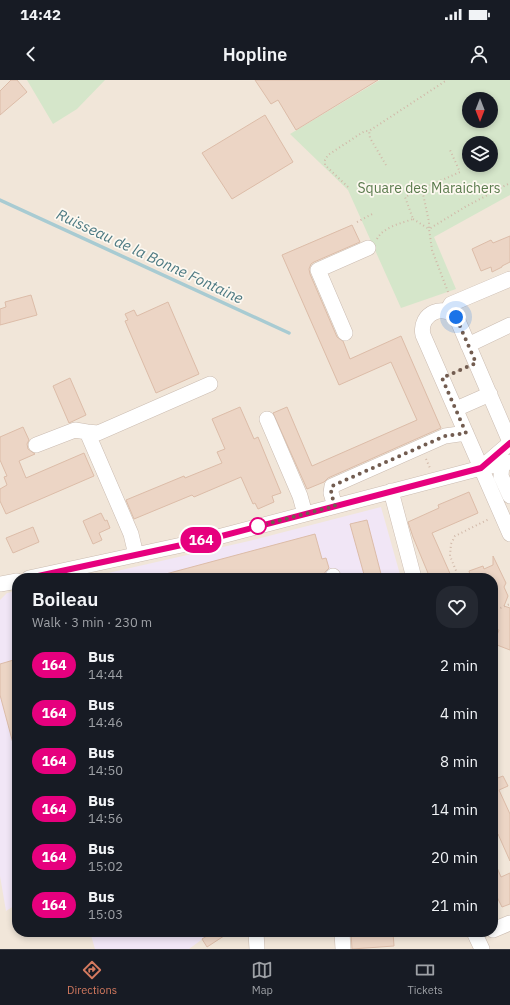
<!DOCTYPE html>
<meta charset="utf-8">
<style>
body{margin:0;font-family:"IBM Plex Sans",sans-serif;background:#242831;color:#f1f3f6;height:100vh;display:flex;flex-direction:column;font-size:15px;white-space:nowrap}
*{box-sizing:border-box;margin:0}
p{font-size:13px;color:#9ea1a6}
.icon{flex:none;width:22px;height:22px;fill:none;stroke:currentColor;stroke-width:2;stroke-linecap:round;stroke-linejoin:round}
.map{position:relative;flex:1;overflow:hidden}
.panel{position:absolute;left:12px;top:493px;width:486px;height:364px;display:flex;flex-direction:column;background:#171b24;border-radius:16px;box-shadow:0 2px 6px #0003}
.panel>*{flex:none}
.badge{padding:0 8px;border-radius:13px;font-size:14px;line-height:26px}
.needle{width:26px;rotate:180deg}
.fabs{position:absolute;left:462px;top:12px;display:grid;gap:8px}
.fabs a{display:grid;place-items:center;width:36px;height:36px;border-radius:50%;background:#171b24;box-shadow:0 2px 6px #0003;font-size:20px}
.you{position:absolute;width:20px;height:20px;margin:-10px;border:3px solid #fff;border-radius:50%;background:#1a73e8;box-shadow:0 0 0 6px #1a73e833}
.map>.badge{position:absolute;translate:-50% -50%;box-shadow:0 0 0 2px #fff}
.round{display:grid;place-items:center;flex:none;width:42px;height:42px;border-radius:16px;background:#242831}
.headline{display:flex;align-items:center;justify-content:space-between;height:68px;padding:0 20px}
h1{font-size:19px;font-weight:600;line-height:30px}
ul{padding:0;list-style:none}
li{display:flex;align-items:center;gap:12px;height:48px;padding:0 20px}
li div{flex:1}
li b{display:block;font-size:15px}
li em{font-style:normal}
li .badge{min-width:44px;font-weight:700;text-align:center}
.status{display:flex;justify-content:space-between;align-items:center;height:28px;padding:0 20px;background:#171b24;direction:ltr}
.status svg{height:11px;fill:currentColor}
header{display:flex;justify-content:space-between;align-items:center;height:52px;padding:0 20px;background:#171b24;font-size:18px;font-weight:600}
.tab-bar{display:flex;justify-content:space-around;align-items:center;height:56px;border-top:1px solid #363941;background:#171b24;font-size:11px;color:#9ea1a6}
.tab-bar a{display:grid;justify-items:center;gap:2px}
.tab-bar .active{color:#d47a5f}
.map>svg:first-child{display:block}
</style>
<div class="status"><b>14:42</b><svg viewBox="0 0 49 12"><path d="M0 12V9h3v3zM5 12V6h3v6zM10 12V3h3v9zM15 12V0h3v12zM26 1h20v11H26zM47 4h2v5h-2z"/></svg></div>
<header><svg class="icon" aria-label="back" viewBox="0 0 24 24"><path d="M15 5l-7 7 7 7"/></svg>Hopline<svg class="icon" aria-label="person" viewBox="0 0 24 24"><circle cx="12" cy="8" r="4"/><path d="M4 21q1-7 8-7t8 7"/></svg></header>
<div class="map">
<svg width="510" height="869" viewBox="0 0 510 869">
<rect width="100%" height="100%" fill="#faf4ea"/>
<path fill="#f1e6d9" fill-rule="evenodd" d="M0 0H510V869H0ZM469 19H491V41H469ZM469 63H491V85H469ZM17 498H493V852H17Z"/>
<path fill="#f1e6f6" d="M381 427 401 498H86L249 461Z
M17 511V824L6 831 0 796V520L7 513Z
M90 852H212L189 869H95Z"/>
<path fill="#d5e6ca" fill-rule="evenodd" d="M27 0H105L77 29 53 44Z
M380 0H510V115L434 157 456 209 401 228 348 110 290 54ZM469 19H491V41H469ZM469 63H491V85H469Z"/>
<g fill="none" stroke-linecap="round" stroke-linejoin="round">
<path stroke="#a8cbd2" stroke-width="3.5" d="M0 120 289 253"/>
</g>
<path fill="#ecd5c5" stroke="#dcbca8" d="M11 0H17L27 12 0 35V11Z
M255 0H378L296 50 278 20 271 24Z
M265 35 293 82 232 119 202 73Z
M352 145 360 162 314 182 311 184 309 189 310 194 337 257 343 261 350 279 401 256 441 348 328 398 324 402 307 409 273 333 287 327 312 386 417 340 391 282 339 305 282 175Z
M510 156V182L502 186V187L492 192 491 187 481 191 472 169 491 160 493 163Z
M31 215 37 235 0 245V229L6 227 5 222Z
M168 222 199 294 156 313 125 241 128 240 125 234 134 230 137 236Z
M70 298 86 335 69 343 53 306Z
M240 327 254 359 258 357 281 413 272 416 274 422 258 429 255 423 253 424 241 397 194 417 192 415 134 439 126 420 184 396 185 398 222 383 217 372 225 369 212 339Z
M23 347 29 360 27 364 28 369 35 374 19 381 26 398 84 373 94 396 6 434 0 421V409L7 405 4 397 7 396 0 380V357Z
M469 412 478 433 432 453 452 498H430L413 457 408 442 439 428 438 425Z
M101 433 105 441 107 440 110 448 99 453 102 460 93 464 83 441Z
M367 440 381 494 382 498H365L350 444Z
M33 447 39 462 13 473 6 458Z
M315 454 322 479 326 478 329 488 325 492 324 498H162V495Z
M493 476 506 503 504 507 508 516 504 526 510 528V570L497 565 495 560 499 550 493 548V498H463L470 495 469 491 483 486 484 489 493 485Z
M17 579V666L14 667 0 615V584Z
M493 695 495 699 503 696 508 706 499 710 510 734V781L498 754 493 756Z
M493 778 501 797 510 793V824L502 827 497 817 493 819Z
M213 852H230L207 867 202 859Z
M351 852H393L394 866 352 869Z"/>
<g fill="none" stroke-linecap="round" stroke-linejoin="round">
<defs>
<path id="minor" d="M447 231 451 224 510 199
M345 253 318 190 368 168
M468 265 510 245
M456 329 490 314
M267 339 300 416 305 434
M510 362 458 241C446 221 418 233 423 255L510 454
M36 365 75 350 87 352
M502 384 501 396 510 416
M482 387 510 363
M391 411 414 498
M335 426 331 413 332 406 445 356 466 353
M136 475 131 454 87 352 98 353 210 304
M333 496V498
M29 498 214 458 481 388 510 382
M0 504 17 501
M493 850 510 843
M256 852 257 869
M342 852 343 869
M474 852 482 869"/>
</defs>
<use href="#minor" stroke="#cbbcb1" stroke-width="16"/>
<path stroke="#d1b8a8" stroke-width="2" stroke-dasharray="1 3" stroke-linecap="butt" d="M386 85 370 58 369 51 447 0
M348 107 325 85V80L328 75 360 54 365 51H369
M413 139 429 149V142L422 109 460 92 450 70
M357 142 374 133
M377 159C383 147 402 143 413 139L405 117 422 109
M448 212 432 170 429 149 465 127 510 103
M454 293 464 288
M426 379 430 388
M459 498 450 476 451 464 455 456 489 439
M493 531 510 524"/>
<use href="#minor" stroke="#fff" stroke-width="15"/>
</g>
<g fill="none" stroke-linecap="round" stroke-linejoin="round">
<defs>
<path id="line" d="M29 498 214 458 481 388 510 363"/>
</defs>
<use href="#line" stroke="#fff" stroke-width="9"/>
<use href="#line" stroke="#e6007e" stroke-width="6"/>
<path stroke="#725c50" stroke-width="4" stroke-dasharray="0 7.2" d="M258 446 255 447 335 426 331 413 332 406 445 356 466 353 442 298 476 283 456 237"/>
</g>
<circle fill="#fff" stroke="#e6007e" stroke-width="2" cx="258" cy="446" r="8"/>
<g text-anchor="middle" dominant-baseline="central" stroke-width="3.5" stroke-linejoin="round" paint-order="stroke">
<g font-size="14" fill="#5a7b4d" stroke="#fdf8f0">
<text x="429" y="108">Square des Maraichers</text>
</g>
<g font-size="15" font-style="italic" fill="#4c7982" stroke="#fdf8f0">
<text transform="translate(150 176) rotate(25)">Ruisseau de la Bonne Fontaine</text>
</g>
</g>
</svg>
<div class="fabs">
<a><svg class="needle" viewBox="-14 -14 28 28"><path d="M0-13l5 13h-10z" fill="#e53935"/><path d="M0 13l5-13h-10z" fill="#9ea1a6"/></svg></a>
<a><svg class="icon" aria-label="layers" viewBox="0 0 24 24"><path d="M12 4l9 5-9 5-9-5zM3 14l9 5 9-5"/></svg></a>
</div>
<div class="you" style="left:456px;top:237px"></div>
<b class="badge" style="left:201px;top:460px;background:#e6007e;color:#fff">164</b>
<section class="panel">
<div class="headline"><div><h1>Boileau</h1><p>Walk · 3 min · 230 m</p></div><a class="round"><svg class="icon" aria-label="heart" viewBox="0 0 24 24"><path d="M12 20l-8-8c-3-5 5-10 8-4 3-6 11-1 8 4z"/></svg></a></div>
<ul>
<li><span class="badge" style="background:#e6007e;color:#fff">164</span><div><b>Bus</b><p>14:44</p></div><em>2 min</em></li>
<li><span class="badge" style="background:#e6007e;color:#fff">164</span><div><b>Bus</b><p>14:46</p></div><em>4 min</em></li>
<li><span class="badge" style="background:#e6007e;color:#fff">164</span><div><b>Bus</b><p>14:50</p></div><em>8 min</em></li>
<li><span class="badge" style="background:#e6007e;color:#fff">164</span><div><b>Bus</b><p>14:56</p></div><em>14 min</em></li>
<li><span class="badge" style="background:#e6007e;color:#fff">164</span><div><b>Bus</b><p>15:02</p></div><em>20 min</em></li>
<li><span class="badge" style="background:#e6007e;color:#fff">164</span><div><b>Bus</b><p>15:03</p></div><em>21 min</em></li>
</ul>
</section>
</div>
<nav class="tab-bar">
<a class="active"><svg class="icon" aria-label="directions" viewBox="0 0 24 24"><path d="M12 3l9 9-9 9-9-9zM9 14v-3h6M13 9l2 2-2 2"/></svg>Directions</a>
<a><svg class="icon" aria-label="map" viewBox="0 0 24 24"><path d="M3 6l6-2 6 2 6-2v14l-6 2-6-2-6 2zM9 4v14M15 6v14"/></svg>Map</a>
<a><svg class="icon" aria-label="tickets" viewBox="0 0 24 24"><path d="M3 7h18v10H3zM15 7v10"/></svg>Tickets</a>
</nav>
